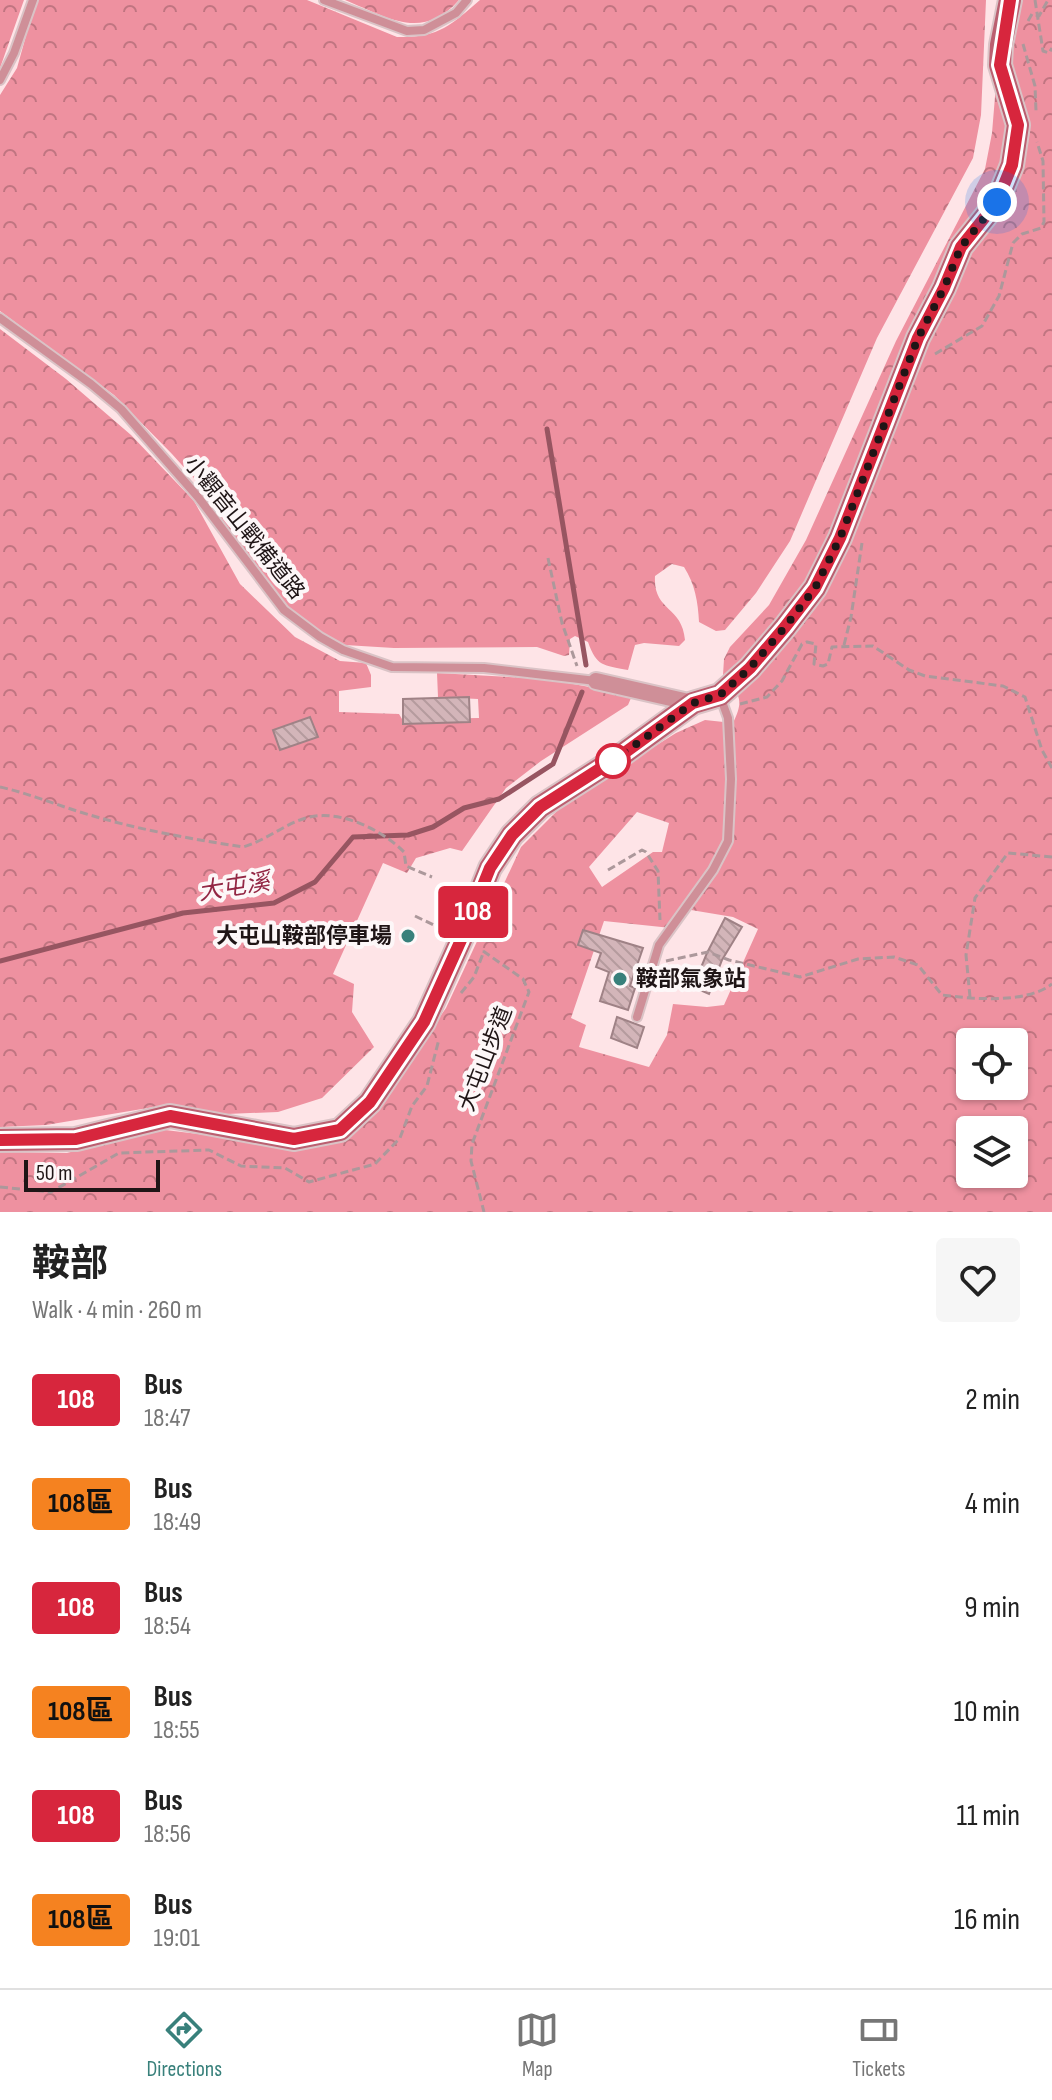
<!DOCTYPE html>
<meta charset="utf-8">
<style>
body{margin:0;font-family:"Sofia Sans Condensed","Noto Sans TC",sans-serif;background:#f6f6f6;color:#222;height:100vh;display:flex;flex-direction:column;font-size:30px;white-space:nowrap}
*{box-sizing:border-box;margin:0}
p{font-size:26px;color:#767676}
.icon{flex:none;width:44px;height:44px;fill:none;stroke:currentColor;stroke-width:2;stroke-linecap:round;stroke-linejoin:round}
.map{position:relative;height:1212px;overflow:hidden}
.details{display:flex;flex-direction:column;background:#fff;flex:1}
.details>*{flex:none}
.badge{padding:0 16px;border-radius:6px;font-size:28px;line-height:52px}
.controls{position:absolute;left:956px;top:1028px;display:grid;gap:16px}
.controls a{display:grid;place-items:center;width:72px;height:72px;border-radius:8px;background:#fff;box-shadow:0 2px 6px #0004;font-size:40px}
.scale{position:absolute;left:24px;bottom:20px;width:136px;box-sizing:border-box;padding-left:8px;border:4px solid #1f1516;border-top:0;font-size:22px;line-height:28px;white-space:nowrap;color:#1f1516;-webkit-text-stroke:6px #fdf7f8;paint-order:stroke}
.you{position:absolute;width:40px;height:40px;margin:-20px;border:6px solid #fff;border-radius:50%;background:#1a73e8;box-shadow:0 0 0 12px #1a73e833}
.map>.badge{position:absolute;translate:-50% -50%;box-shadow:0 0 0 4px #fff}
.round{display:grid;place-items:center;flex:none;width:84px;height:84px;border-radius:8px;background:#f6f6f6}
.summary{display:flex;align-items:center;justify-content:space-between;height:136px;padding:0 32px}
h1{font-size:38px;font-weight:700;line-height:60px}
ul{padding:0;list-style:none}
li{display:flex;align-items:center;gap:24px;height:104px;padding:0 32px}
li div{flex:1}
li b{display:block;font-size:30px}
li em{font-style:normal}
li .badge{min-width:88px;font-weight:700;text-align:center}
.tabs{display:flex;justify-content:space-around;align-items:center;height:112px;border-top:2px solid #e0e0e0;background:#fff;font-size:22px;color:#767676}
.tabs a{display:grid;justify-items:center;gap:4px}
.tabs .on{color:#38807b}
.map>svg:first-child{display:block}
</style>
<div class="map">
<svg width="1052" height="1212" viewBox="0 0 1052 1212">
<defs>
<pattern id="forest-crowns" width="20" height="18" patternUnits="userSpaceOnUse" patternTransform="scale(2)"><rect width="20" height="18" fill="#ee91a0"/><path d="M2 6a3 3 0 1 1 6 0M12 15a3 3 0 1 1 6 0" fill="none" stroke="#c07581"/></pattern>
<pattern id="building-back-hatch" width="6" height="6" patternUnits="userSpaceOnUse" patternTransform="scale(2)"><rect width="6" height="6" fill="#d3b5b9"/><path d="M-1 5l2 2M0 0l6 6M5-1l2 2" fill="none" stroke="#b59b9e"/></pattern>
</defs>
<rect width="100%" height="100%" fill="#fee4e7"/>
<path fill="url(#forest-crowns)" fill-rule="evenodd" d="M0 0H24L0 68Z
M36 0H307L397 37C438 38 450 26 480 0H986L981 115 973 158 877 338 790 541 756 593 725 630 716 631 699 622C698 602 695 584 684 567L672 564 655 576C653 612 682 605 685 640L679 646 644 643 635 645 628 670C603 665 597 667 588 642L575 636 570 639 569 655 564 656 537 647 394 648 345 645 313 632 251 571 208 494 172 454 114 395 0 311V95L17 68Z
M345 0H459C422 42 387 17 345 0Z
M1003 0H1052V1212H0V1152L67 1153 157 1129 315 1148 367 1096 407 1064 446 1008 521 847 566 802 676 733 705 720 733 723C745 698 739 695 723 675L724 659 730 647 769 605 806 540 896 341 985 169 992 133ZM637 812 669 823 662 852H653L602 887 589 867ZM691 910 733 917 758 929 724 1005 707 1007 673 1004 667 1035 649 1067 579 1047 586 1025 571 1018 604 921 671 928ZM970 1042H1014V1086H970ZM970 1130H1014V1174H970Z
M0 329 66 379 131 435 194 501 240 584 295 637 340 661 366 663 371 675V687L339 691V712L399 714 402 719 479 718 478 699 438 697 437 673 546 679 622 693 631 698 628 705 541 761 506 788 462 851 450 848 416 858 407 873 383 863 333 974 354 984 352 1012 374 1047 322 1098 278 1112 227 1114 154 1107 46 1125 0 1127Z"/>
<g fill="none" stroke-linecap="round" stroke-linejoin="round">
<path stroke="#975561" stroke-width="5" d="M547 429 586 665
M0 961 183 913 274 903 315 882 353 837 408 835 433 827 464 808 499 799 553 764 582 692"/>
</g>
<path fill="url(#building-back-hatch)" stroke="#9f8286" stroke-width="2" d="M469 697 470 722 403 724V699Z
M310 717 318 737 280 750 273 730Z
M725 918 742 927 722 960 709 994 693 987 707 953Z
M583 930 643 948 630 986 635 988 628 1010 600 1001 609 972 596 967 601 953 578 945Z
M617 1017 644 1027 637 1048 611 1038Z"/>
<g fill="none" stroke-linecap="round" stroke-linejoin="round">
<defs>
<path id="lane" d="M324 0 407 31 424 30 456 13 467 0
M0 80 14 53 33 0
M0 318 91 384 121 409 198 497 284 610 320 637 343 650 392 667 484 668 596 681
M637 1017 659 945 713 870 728 841 731 779 728 718 720 696"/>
<path id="street" d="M596 681 693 703"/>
<path id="secondary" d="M0 1140 76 1139 170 1116 294 1139 340 1130 370 1102 424 1022 461 940 490 868 512 835 540 807 623 754 693 703 720 695 750 668 785 627 815 588 840 538 918 338 944 288 961 247 997 202 1012 165 1018 125 1000 65 1001 45 1010 0"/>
</defs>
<use href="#lane" stroke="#dac3c6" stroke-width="12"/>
<use href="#street" stroke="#dac3c6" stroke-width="20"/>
<use href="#secondary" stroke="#dac3c6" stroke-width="26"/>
<path stroke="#ac989b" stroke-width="3" stroke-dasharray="8 4" stroke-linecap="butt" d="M1035 0 1043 51 1049 53 1052 48
M1028 21 1032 14 1039 16 1048 0
M1023 44 1035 86 1036 111
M935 354 982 326 999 296 1013 243 1022 234 1041 228 1044 222 1043 161 1037 142
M548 558 562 623 577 666
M844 645 851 617 862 543
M740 704 767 697 782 681 802 644 807 642 816 644 814 664 823 666 828 664 832 647 873 646 909 670 925 676 1003 686 1025 697 1042 750 1052 768
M0 787C31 794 59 806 90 815 140 830 192 839 243 847 264 841 281 827 300 820 334 806 380 828 404 852L406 866 432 877
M608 870 642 850 646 852 658 871 660 920
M415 916 444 930
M483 951 523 979 529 992 472 1144 471 1161 484 1212
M666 961 708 952 729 960 800 977 858 959 894 957 918 965 942 995C973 999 1026 1004 1052 984
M461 993 474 977 484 951
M970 997 966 955 975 898 1008 853 1052 857
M0 1187 51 1192 119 1153 209 1150 241 1166 285 1168 309 1182 375 1164 400 1138 412 1106 427 1086 439 1039"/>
<use href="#lane" stroke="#cf8f98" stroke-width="8"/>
<use href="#street" stroke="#cf8f98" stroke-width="16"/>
<use href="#secondary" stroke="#bb5f70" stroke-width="22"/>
</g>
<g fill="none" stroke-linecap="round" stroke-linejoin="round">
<defs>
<path id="line" d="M0 1140 76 1139 170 1116 294 1139 340 1130 370 1102 424 1022 461 940 490 868 512 835 540 807 623 754 693 703 720 695 750 668 785 627 815 588 840 538 918 338 944 288 961 247 997 202 1012 165 1018 125 1000 65 1010 0"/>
</defs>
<use href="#line" stroke="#fff" stroke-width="18"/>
<use href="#line" stroke="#d7263d" stroke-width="12"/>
<path stroke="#1f1516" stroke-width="8" stroke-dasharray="0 14.4" d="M613 761 693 703 720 695 750 668 785 627 815 588 840 538 918 338 944 288 961 247 997 202"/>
</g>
<circle fill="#fff" stroke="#d7263d" stroke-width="4" cx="613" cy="761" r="16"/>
<g fill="#38807b" stroke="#fdf7f8" stroke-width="3">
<circle cx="408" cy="936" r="8"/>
<circle cx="620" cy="979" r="8"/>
</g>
<g text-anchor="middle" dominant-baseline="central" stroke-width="8" stroke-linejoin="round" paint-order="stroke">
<g font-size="22" fill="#1f1516" stroke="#fdf7f8">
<text transform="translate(244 528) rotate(51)">小觀音山戰備道路</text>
<text transform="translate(486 1059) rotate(-69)">大屯山步道</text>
</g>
<g font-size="22" font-weight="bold" fill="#1f1516" stroke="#fdf7f8" text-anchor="end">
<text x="392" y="936">大屯山鞍部停車場</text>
<text x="636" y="979" text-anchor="start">鞍部氣象站</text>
</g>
<g font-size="24" font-style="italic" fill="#932744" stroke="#fdf7f8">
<text transform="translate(234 887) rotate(-9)">大屯溪</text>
</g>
</g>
</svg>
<div class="controls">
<a><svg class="icon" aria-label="locate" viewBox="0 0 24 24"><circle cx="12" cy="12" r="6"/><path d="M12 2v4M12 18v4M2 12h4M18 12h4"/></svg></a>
<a><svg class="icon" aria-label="layers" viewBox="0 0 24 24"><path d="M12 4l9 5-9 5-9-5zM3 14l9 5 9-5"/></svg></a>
</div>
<div class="scale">50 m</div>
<div class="you" style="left:997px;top:202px"></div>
<b class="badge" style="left:473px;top:912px;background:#d7263d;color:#fff">108</b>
</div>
<section class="details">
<div class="summary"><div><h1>鞍部</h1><p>Walk · 4 min · 260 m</p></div><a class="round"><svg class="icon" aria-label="heart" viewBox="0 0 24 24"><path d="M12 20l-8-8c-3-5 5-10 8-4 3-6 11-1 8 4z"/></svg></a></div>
<ul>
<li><span class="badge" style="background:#d7263d;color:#fff">108</span><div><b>Bus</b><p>18:47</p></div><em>2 min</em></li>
<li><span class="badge" style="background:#f58220;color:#111">108區</span><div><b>Bus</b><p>18:49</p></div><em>4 min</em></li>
<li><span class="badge" style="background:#d7263d;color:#fff">108</span><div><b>Bus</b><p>18:54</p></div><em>9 min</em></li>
<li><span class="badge" style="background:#f58220;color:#111">108區</span><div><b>Bus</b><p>18:55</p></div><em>10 min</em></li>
<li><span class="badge" style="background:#d7263d;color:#fff">108</span><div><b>Bus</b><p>18:56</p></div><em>11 min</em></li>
<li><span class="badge" style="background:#f58220;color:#111">108區</span><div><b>Bus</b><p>19:01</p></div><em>16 min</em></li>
</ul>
</section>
<nav class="tabs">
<a class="on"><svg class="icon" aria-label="directions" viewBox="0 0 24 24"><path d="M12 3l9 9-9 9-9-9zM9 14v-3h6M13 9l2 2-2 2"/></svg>Directions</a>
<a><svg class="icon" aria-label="map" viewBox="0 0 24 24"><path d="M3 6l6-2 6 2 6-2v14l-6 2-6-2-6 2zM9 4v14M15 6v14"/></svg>Map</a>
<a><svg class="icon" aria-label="tickets" viewBox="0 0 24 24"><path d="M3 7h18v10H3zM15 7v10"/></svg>Tickets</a>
</nav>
